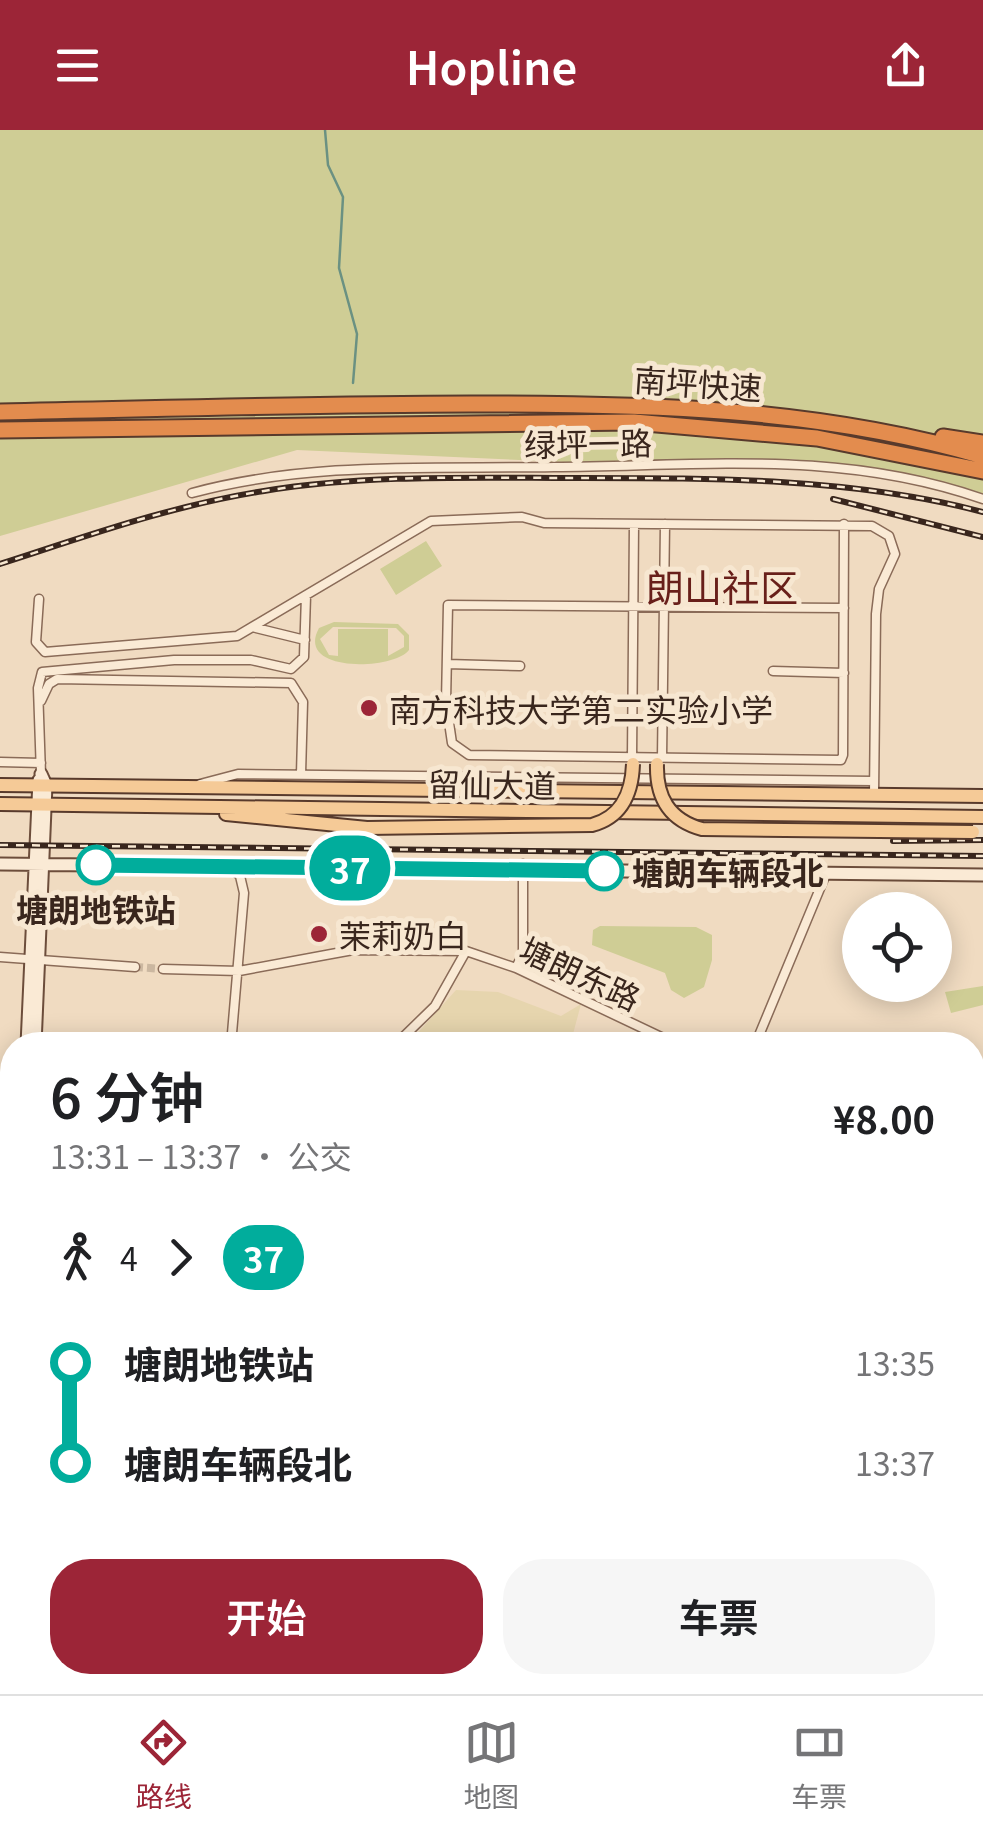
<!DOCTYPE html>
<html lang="zh">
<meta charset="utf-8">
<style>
body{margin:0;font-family:Georgia,"Noto Sans SC",serif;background:#f6f6f6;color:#202124;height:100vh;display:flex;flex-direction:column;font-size:38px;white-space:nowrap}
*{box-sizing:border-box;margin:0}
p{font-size:32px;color:#757577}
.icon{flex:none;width:55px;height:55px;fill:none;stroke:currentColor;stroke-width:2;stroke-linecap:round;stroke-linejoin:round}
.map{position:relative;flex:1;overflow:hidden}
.side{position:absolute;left:0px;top:902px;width:985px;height:662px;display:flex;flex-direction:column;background:#fff;border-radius:40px 40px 0 0;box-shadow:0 5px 25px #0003}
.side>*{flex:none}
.badge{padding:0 20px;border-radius:32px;font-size:35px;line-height:65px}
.tools{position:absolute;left:842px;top:762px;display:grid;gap:20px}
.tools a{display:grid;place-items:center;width:110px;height:110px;border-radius:50%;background:#fff;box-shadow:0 5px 25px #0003;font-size:50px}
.map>.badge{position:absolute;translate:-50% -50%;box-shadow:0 0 0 5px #fff}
.legs{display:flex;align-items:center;gap:15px;height:110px;padding:0 50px;font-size:32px}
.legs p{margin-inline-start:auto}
.headline{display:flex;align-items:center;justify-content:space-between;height:170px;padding:0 50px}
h1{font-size:55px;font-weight:600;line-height:75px}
.button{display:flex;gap:20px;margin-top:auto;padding:20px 50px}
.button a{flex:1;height:115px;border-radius:40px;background:#9c2537;color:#fff;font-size:40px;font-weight:600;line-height:115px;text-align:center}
.button a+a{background:#f6f6f6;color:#202124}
ul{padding:0 50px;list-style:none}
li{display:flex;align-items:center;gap:35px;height:100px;font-size:38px}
li i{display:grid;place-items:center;width:15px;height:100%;margin:0 12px;background:currentColor}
li i::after{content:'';width:25px;height:25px;margin:-12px;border:8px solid;border-radius:50%;background:#fff}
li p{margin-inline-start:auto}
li:first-child i{background:linear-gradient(#0000 50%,currentColor 0)}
li:last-child i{background:linear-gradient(currentColor 50%,#0000 0)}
header{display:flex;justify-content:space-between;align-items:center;height:130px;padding:0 50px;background:#9c2537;color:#fff;font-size:45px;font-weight:600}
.dock{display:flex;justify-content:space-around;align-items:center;height:140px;border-top:2px solid #e0e0e0;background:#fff;font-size:28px;color:#757577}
.dock a{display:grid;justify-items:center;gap:5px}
.dock .active{color:#9c2537}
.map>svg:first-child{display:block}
</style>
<header><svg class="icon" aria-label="menu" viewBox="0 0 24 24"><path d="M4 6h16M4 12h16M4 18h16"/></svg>Hopline<svg class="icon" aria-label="share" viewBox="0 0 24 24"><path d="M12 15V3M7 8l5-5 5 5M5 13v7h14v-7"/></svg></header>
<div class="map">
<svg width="983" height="1564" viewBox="0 0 983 1564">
<rect width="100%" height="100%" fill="#f0dbc1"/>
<path fill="#e6d5ae" d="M456 860 498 862 561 886 581 874 573 904H564L561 915H407Z"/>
<path fill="#cfcd95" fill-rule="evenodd" d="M0 0H983V368L916 346 791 329 588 333 297 320 0 406Z
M426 411 442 436 396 465 380 439Z
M334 492 398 494 409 505V520C395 540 294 544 319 498ZM333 497 396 498 404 506V517L388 526V499H338V526L329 525 320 509Z
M600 796 696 797 712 805V830L704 857 684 868 671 860 665 843 592 815 593 800Z
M983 856V875L951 883 945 862Z
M8 1366 12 1368V1417L0 1433V1369Z
M973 1367 983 1369V1457L973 1455Z
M630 1553H735L748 1564H637L628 1555Z"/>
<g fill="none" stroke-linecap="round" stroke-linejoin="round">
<path stroke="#6b9182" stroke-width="2.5" d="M325 0 328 35 343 67 339 138 357 204 353 253"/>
<path stroke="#cbb7a0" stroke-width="8" stroke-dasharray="8 4" stroke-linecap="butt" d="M135 837 163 839"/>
<defs>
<path id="street" d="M192 363C311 331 432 339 554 337 703 336 839 319 983 369
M844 394 843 625 841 630 469 625 452 613 446 572 448 475 844 478
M39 469 36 512 45 522 237 506 431 391 522 387 544 393 872 396 889 406 895 424 879 459 876 484 874 665
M256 498 305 510
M447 534 520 536
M773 541 844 543
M41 571 49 554 57 549 291 553 303 572 301 644
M632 627 634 394
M662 628 665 394
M0 632 41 633
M41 644 38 558 42 542 174 530H251L291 539 304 527 306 466
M200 654 238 644 874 651
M230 736 240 746 244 763 231 915
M0 827 135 837
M516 838 523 823V734
M163 839 239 841 353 820 466 821 516 838 678 915
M395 915 435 876 466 821
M755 915 826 744
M0 995 12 993
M972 998 983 1000
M365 1552 386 1564
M85 1564 97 1552
M223 1564 275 1559 292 1552
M571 1564 582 1552
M878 1564 880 1552"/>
<path id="secondary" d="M0 734 983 745
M27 915 39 650
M35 915 46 655 41 644
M0 955 12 953
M0 964 12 961
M972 1353 983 1356
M972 1476 983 1505
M972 1500 983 1530
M112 1564 133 1552
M143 1564 172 1552
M600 1564 610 1552
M611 1564 622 1552"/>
<path id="primary" d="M0 655 983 666
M0 674 983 687
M226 684 367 698"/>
<path id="highway" d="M0 282C157 279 314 274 471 274 644 274 815 277 983 326
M0 300 634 292 817 308 983 341
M943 307 983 313"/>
</defs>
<use href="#street" stroke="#8a6b58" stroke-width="11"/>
<use href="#secondary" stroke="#6c4d3b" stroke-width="15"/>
<use href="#primary" stroke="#583a2c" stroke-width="16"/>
<use href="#highway" stroke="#583a2c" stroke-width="19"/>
<use href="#street" stroke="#faead5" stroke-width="8"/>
<use href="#secondary" stroke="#faead5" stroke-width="11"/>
<use href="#primary" stroke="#f5ca97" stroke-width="12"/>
<use href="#highway" stroke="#e38c4e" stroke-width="15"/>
<defs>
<path id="rail" d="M833 369 983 407
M0 434C87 406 173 375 264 361 368 344 477 348 582 348 715 348 854 348 983 382
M893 711 983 710
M0 715 983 726"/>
</defs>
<use href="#rail" stroke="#39261d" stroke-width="6"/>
<use href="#rail" stroke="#f7e7d1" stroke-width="2.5" stroke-dasharray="8" stroke-linecap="butt"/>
<defs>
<path id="primary-bridge" d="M657 634C656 667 669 690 702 699L973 702
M367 698 592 695C622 687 632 663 633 634"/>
</defs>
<use href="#primary-bridge" stroke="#583a2c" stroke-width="16" stroke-linecap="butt"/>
<use href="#primary-bridge" stroke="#f5ca97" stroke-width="12"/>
</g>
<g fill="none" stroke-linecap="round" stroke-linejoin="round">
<defs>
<path id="line-1" d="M96 735 604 741"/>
</defs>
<use href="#line-1" stroke="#fff" stroke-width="22"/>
<use href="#line-1" stroke="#01ad9c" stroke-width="15"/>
</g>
<g fill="#9c2537" stroke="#f7e7d1" stroke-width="4">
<circle cx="369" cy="578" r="10"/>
<circle cx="319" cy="804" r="10"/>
</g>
<g fill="#fff" stroke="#01ad9c" stroke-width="5">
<circle cx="96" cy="735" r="18"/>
<circle cx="604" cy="741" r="18"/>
</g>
<g text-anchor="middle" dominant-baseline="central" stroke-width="10" stroke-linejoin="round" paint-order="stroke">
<g font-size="32" fill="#39261d" stroke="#f7e7d1">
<text transform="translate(698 252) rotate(4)">南坪快速</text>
<text transform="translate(588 312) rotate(-1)">绿坪一路</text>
<text transform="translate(492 653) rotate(1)">留仙大道</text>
<text transform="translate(581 842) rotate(25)">塘朗东路</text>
</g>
<g font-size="32" fill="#39261d" stroke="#f7e7d1" text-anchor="start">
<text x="389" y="578">南方科技大学第二实验小学</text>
<text x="339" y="804">茉莉奶白</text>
</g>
<g font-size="32" font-weight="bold" fill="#39261d" stroke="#f7e7d1" text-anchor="start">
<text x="632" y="741">塘朗车辆段北</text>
<text x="96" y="778" text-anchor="middle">塘朗地铁站</text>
</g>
<g font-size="38" fill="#681f1a" stroke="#f7e7d1">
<text x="722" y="455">朗山社区</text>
</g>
</g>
</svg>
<div class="tools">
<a><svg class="icon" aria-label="locate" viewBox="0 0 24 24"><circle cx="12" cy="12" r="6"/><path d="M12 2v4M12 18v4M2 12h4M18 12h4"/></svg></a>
</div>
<b class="badge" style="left:350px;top:738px;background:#01ad9c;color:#fff">37</b>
<section class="side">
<div class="headline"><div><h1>6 分钟</h1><p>13:31 – 13:37 · 公交</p></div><b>¥8.00</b></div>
<div class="legs"><svg class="icon" aria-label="walk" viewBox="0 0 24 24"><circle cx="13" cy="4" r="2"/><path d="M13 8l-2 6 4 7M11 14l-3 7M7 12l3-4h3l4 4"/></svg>4<svg class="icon" aria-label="forward" viewBox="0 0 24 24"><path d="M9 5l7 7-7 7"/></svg><b class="badge" style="background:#01ad9c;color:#fff">37</b></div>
<ul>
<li><i style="color:#01ad9c"></i><b>塘朗地铁站</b><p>13:35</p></li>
<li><i style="color:#01ad9c"></i><b>塘朗车辆段北</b><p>13:37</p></li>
</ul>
<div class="button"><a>开始</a><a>车票</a></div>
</section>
</div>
<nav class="dock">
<a class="active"><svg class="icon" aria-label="directions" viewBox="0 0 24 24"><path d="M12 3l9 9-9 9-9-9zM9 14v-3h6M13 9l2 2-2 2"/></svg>路线</a>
<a><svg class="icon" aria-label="map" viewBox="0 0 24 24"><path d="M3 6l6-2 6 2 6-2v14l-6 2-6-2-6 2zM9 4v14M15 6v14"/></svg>地图</a>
<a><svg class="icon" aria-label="tickets" viewBox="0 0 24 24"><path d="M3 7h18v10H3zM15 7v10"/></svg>车票</a>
</nav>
